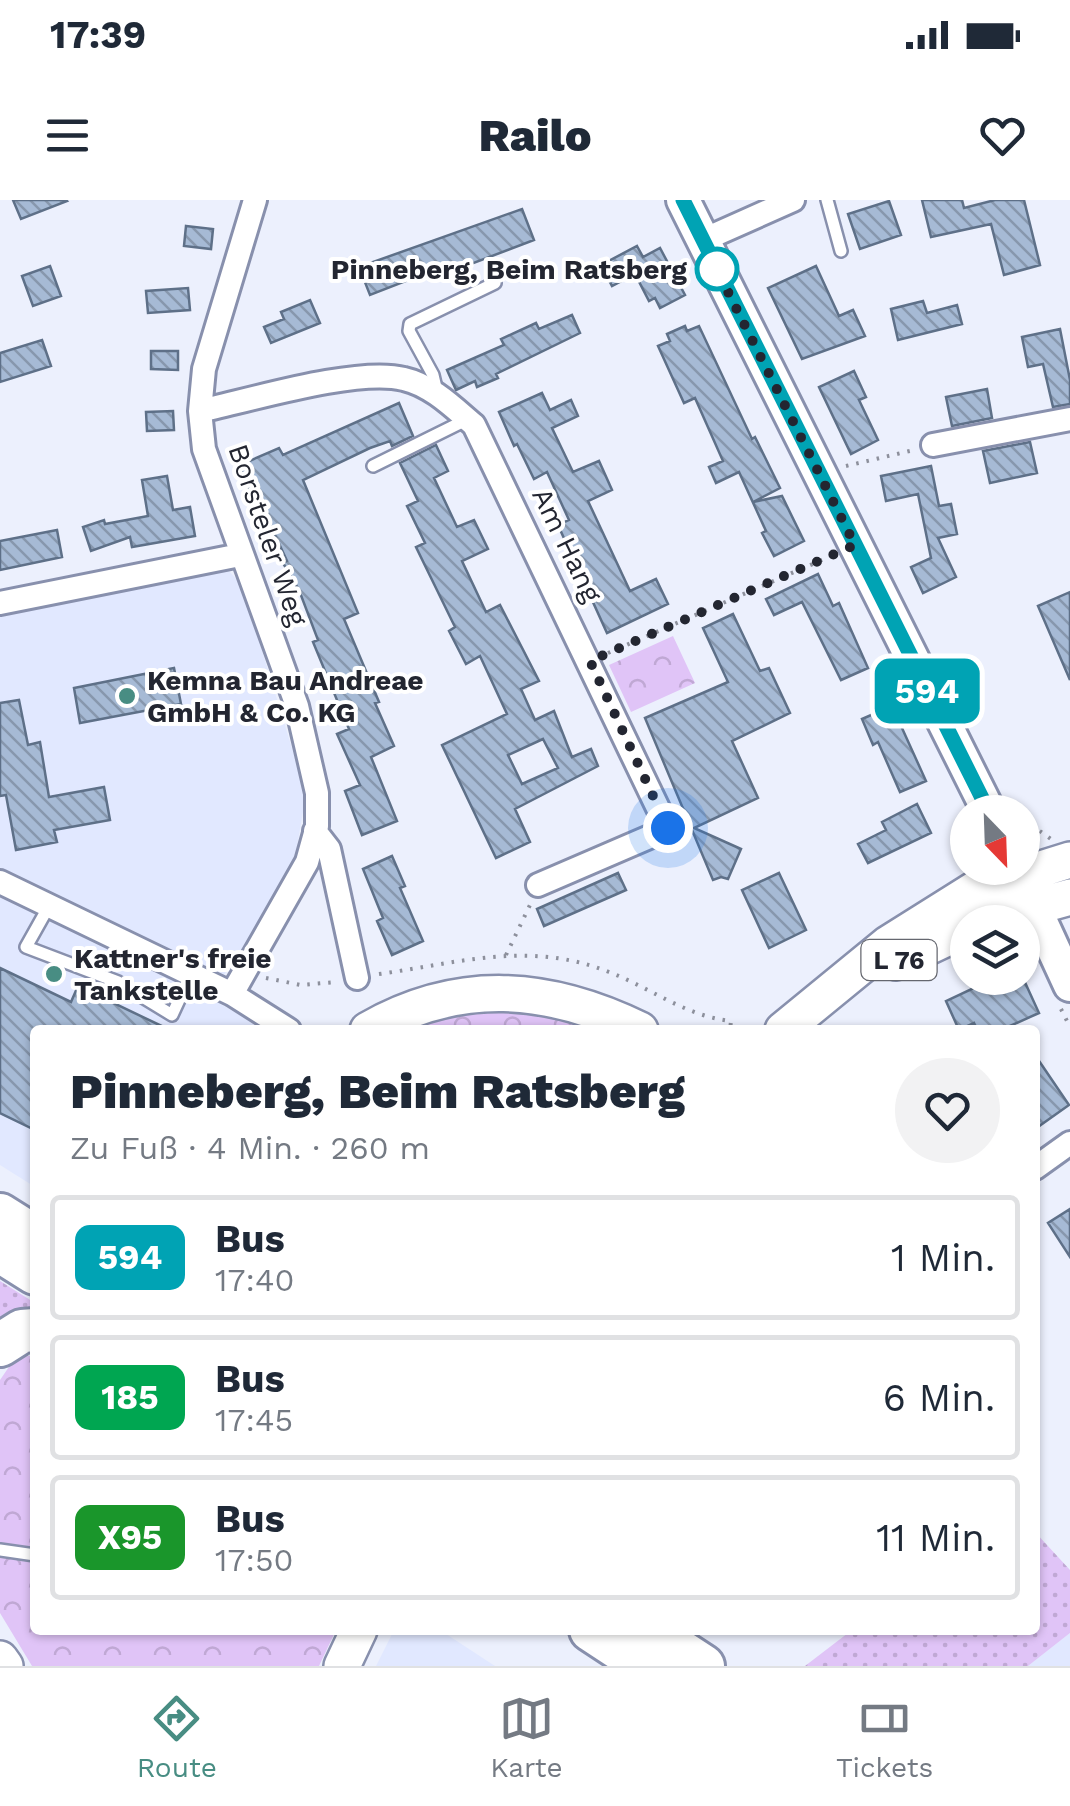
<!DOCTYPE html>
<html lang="de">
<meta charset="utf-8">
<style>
body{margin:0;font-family:"Work Sans",sans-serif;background:#f2f2f3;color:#1f2937;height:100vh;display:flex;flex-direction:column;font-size:38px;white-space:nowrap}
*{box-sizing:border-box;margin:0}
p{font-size:32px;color:#747a83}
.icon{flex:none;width:55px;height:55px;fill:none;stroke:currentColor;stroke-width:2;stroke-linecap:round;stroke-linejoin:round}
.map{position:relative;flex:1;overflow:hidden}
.drawer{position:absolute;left:30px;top:825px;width:1010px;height:610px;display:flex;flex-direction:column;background:#fff;border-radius:10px;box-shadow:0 2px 8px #0004}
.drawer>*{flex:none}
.badge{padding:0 20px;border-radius:15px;font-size:35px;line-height:65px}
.needle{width:65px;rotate:157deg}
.buttons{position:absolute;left:950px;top:595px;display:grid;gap:20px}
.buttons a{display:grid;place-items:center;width:90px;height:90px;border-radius:50%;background:#fff;box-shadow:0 2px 8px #0004;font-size:50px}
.you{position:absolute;width:50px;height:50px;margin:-25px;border:8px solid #fff;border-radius:50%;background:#1a73e8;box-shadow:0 0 0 15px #1a73e833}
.map>.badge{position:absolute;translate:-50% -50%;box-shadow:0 0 0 5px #fff}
.round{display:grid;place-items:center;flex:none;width:105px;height:105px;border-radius:52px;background:#f2f2f3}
.overview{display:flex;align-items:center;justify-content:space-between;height:170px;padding:0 40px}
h1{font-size:48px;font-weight:800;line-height:75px}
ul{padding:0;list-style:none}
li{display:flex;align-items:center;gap:30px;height:125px;margin:0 20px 15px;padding:0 20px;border:5px solid #e0e1e3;border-radius:10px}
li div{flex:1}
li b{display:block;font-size:38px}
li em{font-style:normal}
li .badge{min-width:110px;font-weight:700;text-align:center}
.status{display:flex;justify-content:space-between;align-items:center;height:70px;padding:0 50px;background:#fff;direction:ltr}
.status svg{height:28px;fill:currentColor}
header{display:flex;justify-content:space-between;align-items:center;height:130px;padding:0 40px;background:#fff;font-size:45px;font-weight:800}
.menu{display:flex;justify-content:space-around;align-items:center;height:140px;border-top:2px solid #e0e1e3;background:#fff;font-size:28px;color:#747a83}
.menu a{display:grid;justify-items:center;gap:5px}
.menu .active{color:#488d83}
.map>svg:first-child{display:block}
</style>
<div class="status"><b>17:39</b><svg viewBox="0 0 49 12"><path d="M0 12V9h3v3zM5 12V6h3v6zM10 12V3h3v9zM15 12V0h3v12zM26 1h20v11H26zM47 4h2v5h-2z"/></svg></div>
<header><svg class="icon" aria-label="menu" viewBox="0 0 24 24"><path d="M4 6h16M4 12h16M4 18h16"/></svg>Railo<svg class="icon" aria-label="heart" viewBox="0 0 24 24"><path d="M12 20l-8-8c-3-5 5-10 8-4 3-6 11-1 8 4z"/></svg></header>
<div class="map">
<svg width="1070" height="1466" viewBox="0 0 1070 1466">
<defs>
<pattern id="grass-dots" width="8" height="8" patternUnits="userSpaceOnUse" patternTransform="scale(2.5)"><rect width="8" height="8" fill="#e0c4f7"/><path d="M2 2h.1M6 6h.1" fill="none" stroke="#c0a8d4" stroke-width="1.8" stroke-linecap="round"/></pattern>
<pattern id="forest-crowns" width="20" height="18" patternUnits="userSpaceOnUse" patternTransform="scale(2.5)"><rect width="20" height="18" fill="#e0c4f7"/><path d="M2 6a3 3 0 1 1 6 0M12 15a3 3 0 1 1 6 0" fill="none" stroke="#c0a8d4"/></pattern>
<pattern id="building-back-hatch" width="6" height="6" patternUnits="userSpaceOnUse" patternTransform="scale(2.5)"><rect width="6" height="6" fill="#a6bad5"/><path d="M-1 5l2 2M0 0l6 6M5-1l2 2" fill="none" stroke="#8797ad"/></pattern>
</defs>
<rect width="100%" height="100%" fill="#ecf0fd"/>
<path fill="#e1e8ff" d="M227 369 242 385 306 594 291 682 208 797 267 830H35V987L0 965V417Z
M394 1430H440L495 1466H376Z
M1070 1433V1466H1028Z"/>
<path fill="url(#grass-dots)" d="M0 1081 35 1103V1121L0 1137Z
M1035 1332 1070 1370V1433L1028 1466H805L852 1430H1035Z"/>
<path fill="url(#forest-crowns)" d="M673 436 695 483 631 512 609 465Z
M463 808 578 818 598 830H405Z
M35 1155V1430H336L319 1466H32L0 1413V1180L15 1158Z"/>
<path fill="url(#building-back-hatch)" stroke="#5e7088" stroke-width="2.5" fill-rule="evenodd" d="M13 0H66L67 1 21 19Z
M922 0H962L964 8 995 0H1024L1040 65 1004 75 991 24 931 37Z
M889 1 901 35 860 49 848 14Z
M522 9 534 40 442 75 439 68 370 95 359 67Z
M186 26 213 29 211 49 184 46Z
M637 46 643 57 660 48 685 95 660 108 655 98 649 101 635 74 612 86 601 65Z
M50 66 61 96 33 106 22 76Z
M816 66 839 116 853 110 865 136 802 159 768 88Z
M188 88 190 110 148 113 146 91Z
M310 100 320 123 271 143 264 127 284 119 281 112Z
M923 101 927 113 957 105 962 124 898 140 891 109Z
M572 115 580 133 496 174 498 178 477 187 475 181 456 190 447 170 504 145 501 139 536 123 539 129Z
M685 126 687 131 699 126 752 239 755 237 780 288 753 302 782 296 804 341 774 356 762 333 766 331 739 272 716 283 709 267 723 261 695 198 684 203 658 146 670 141 667 134Z
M1060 129 1070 180V204L1053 207 1043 164 1028 167 1022 137Z
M42 140 51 166 0 182V153Z
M151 151H178V170L151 169Z
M854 171 866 197 859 200 878 240 851 254 819 187Z
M987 189 992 218 952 226 946 197Z
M542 193 550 210 571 200 578 216 552 228 573 272 599 261 612 290 588 301 630 391 656 379 668 404 607 433 558 325 569 320 547 272 534 279 517 244 514 246 499 212Z
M399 203 413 236 392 246 390 241 370 248 303 280 358 413 344 419 379 502 375 503 394 546 371 557 397 621 362 635 345 591 360 585 337 534 349 529 313 442 318 440 299 390 283 363 287 361 257 296 252 298 238 266 279 248 283 255Z
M173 211 174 230 147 231 146 212Z
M1030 242 1037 273 990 283 983 251Z
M436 245 448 271 434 278 457 327 474 320 488 349 462 361 486 412 500 405 539 481 521 489 535 520 554 511 572 557 591 549 598 566 515 609 530 642 496 658 442 545 507 514 480 456 466 464 449 431 455 427 416 347 425 343 407 306 418 301 400 263ZM543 539 558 568 522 584 508 555Z
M931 266 939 306 951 304 957 334 938 338 956 377 923 393 911 367 931 358 918 294 886 301 881 276Z
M167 276 173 310 190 307 195 336 132 347 130 337 91 351 83 327 104 320 105 324 148 316 142 280Z
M57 330 62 357 0 370V341Z
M818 374 833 406 839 403 868 468 841 480 802 402 774 415 766 399Z
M1070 392V480L1038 406Z
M733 414 760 471 769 468 790 513 732 541 758 598 694 628 741 649 728 679 721 677 713 680 645 518 728 482 703 428Z
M174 468 181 504 80 523 74 488Z
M19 500 28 545 40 542 49 597 104 587 110 620 54 630 57 642 16 650 6 595 0 596V503Z
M892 506 926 581 900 592 878 542 873 545 862 519Z
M917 604 931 633 868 663 858 644 886 630 882 622Z
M392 656 405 686 400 688 423 741 392 755 377 721 383 718 363 669Z
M618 673 626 690 544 726 537 709Z
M779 673 806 730 769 748 742 690Z
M0 768 71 802 78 786 170 830H35V930L0 913Z
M983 778H1023L1039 813 1001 830H977L974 823 959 830 946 801 974 788 971 783Z
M1035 855 1069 905 1035 929Z
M1070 1009V1057L1048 1023Z"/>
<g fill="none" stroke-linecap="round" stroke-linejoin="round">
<defs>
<path id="lane" d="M827 0 841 51
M437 192 433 175 409 131 410 124 495 83
M373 266 468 219
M49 706 26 747 118 782 172 815 191 774
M0 1350 35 1355"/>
<path id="street" d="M703 40 793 0
M200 211C250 200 358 167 404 179 431 185 454 208 474 225L668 629 538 685
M933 245 1070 219
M0 403 240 355
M315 631 329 649 357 778
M0 682 232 794 289 830
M232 794 307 662 317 626V593L297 506 204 249 200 211 204 169 255 0
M1035 968 1070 943"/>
<path id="secondary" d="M683 0 989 612
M1024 685 1070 785"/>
<path id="primary" d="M980 722 1070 697
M896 762 968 728
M368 830C459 778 548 785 640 830
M783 830 888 744 974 690 1070 660
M0 1459 5 1466
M342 1466 359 1430"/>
<path id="highway" d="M0 1015 35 1037
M0 1051 35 1073
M0 1145 22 1131 35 1130
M591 1430 646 1466
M648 1430 703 1466"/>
</defs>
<use href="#lane" stroke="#8890ad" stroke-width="16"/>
<use href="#street" stroke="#8890ad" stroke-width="28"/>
<use href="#secondary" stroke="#8890ad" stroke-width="38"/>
<use href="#primary" stroke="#8890ad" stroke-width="40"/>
<use href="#highway" stroke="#8890ad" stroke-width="48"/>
<path stroke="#8d909c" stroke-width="4" stroke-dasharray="2.5 8" stroke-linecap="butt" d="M846 266 914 250
M608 453 831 356
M1022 624 1027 622 1051 639
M506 755 530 705
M379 774C459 763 529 740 609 772 651 788 685 816 731 821L730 830
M266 778 301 785 336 782
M1061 809 1070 827"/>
<use href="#lane" stroke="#fff" stroke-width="11"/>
<use href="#street" stroke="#fff" stroke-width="22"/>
<use href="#secondary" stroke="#fff" stroke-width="32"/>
<use href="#primary" stroke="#fff" stroke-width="35"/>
<use href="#highway" stroke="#fff" stroke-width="42"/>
</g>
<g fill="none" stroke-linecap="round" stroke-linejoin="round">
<defs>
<path id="line" d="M683 0 989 612"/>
</defs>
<use href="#line" stroke="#fff" stroke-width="22"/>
<use href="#line" stroke="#00a3b4" stroke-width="15"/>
<path stroke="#232631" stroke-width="10" stroke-dasharray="0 18" d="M668 628 590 461 855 345 715 66 717 69"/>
</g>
<circle fill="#fff" stroke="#00a3b4" stroke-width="5" cx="717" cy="69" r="20"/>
<g fill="#488d83" stroke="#fff" stroke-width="4">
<circle cx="127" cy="496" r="10"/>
<circle cx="54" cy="774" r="10"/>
</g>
<g text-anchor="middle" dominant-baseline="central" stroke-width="8" stroke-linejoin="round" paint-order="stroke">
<rect fill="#fff" stroke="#65676f" stroke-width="2.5" x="861.5" y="740" width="75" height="40" rx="8"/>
<g font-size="25" font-weight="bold" fill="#232631">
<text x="899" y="760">L 76</text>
</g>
<g font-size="28" font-weight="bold" fill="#232631" stroke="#fff" text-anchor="end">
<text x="687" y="69">Pinneberg, Beim Ratsberg</text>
</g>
<g font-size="28" fill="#232631" stroke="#fff">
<text transform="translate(268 335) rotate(71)">Borsteler Weg</text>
<text transform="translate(567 345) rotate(64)">Am Hang</text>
</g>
<g font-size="28" font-weight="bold" fill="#232631" stroke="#fff" text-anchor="start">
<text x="147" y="480">Kemna Bau Andreae<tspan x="147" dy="32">GmbH &amp; Co. KG</tspan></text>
<text x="74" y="758">Kattner's freie<tspan x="74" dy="32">Tankstelle</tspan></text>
</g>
</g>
</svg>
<div class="buttons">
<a><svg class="needle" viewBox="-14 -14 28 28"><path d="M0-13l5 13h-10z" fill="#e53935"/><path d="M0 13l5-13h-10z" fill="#747a83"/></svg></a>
<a><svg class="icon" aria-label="layers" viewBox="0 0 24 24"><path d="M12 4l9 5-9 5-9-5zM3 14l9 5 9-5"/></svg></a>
</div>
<div class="you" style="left:668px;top:628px"></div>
<b class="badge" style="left:927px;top:491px;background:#00a3b4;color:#fff">594</b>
<section class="drawer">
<div class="overview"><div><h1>Pinneberg, Beim Ratsberg</h1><p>Zu Fuß · 4 Min. · 260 m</p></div><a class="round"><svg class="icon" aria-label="heart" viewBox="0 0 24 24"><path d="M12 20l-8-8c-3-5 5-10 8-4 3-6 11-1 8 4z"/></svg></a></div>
<ul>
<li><span class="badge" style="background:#00a3b4;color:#fff">594</span><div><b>Bus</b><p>17:40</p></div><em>1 Min.</em></li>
<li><span class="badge" style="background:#00a651;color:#fff">185</span><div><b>Bus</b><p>17:45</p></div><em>6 Min.</em></li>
<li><span class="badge" style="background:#1a962b;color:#fff">X95</span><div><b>Bus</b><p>17:50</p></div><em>11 Min.</em></li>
</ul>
</section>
</div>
<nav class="menu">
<a class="active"><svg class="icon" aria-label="directions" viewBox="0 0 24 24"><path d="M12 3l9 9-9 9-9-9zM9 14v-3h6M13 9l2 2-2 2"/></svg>Route</a>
<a><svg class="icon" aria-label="map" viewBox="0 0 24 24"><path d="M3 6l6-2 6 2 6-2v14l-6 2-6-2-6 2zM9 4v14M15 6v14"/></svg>Karte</a>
<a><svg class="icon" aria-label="tickets" viewBox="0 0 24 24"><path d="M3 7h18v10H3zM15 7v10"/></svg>Tickets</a>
</nav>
